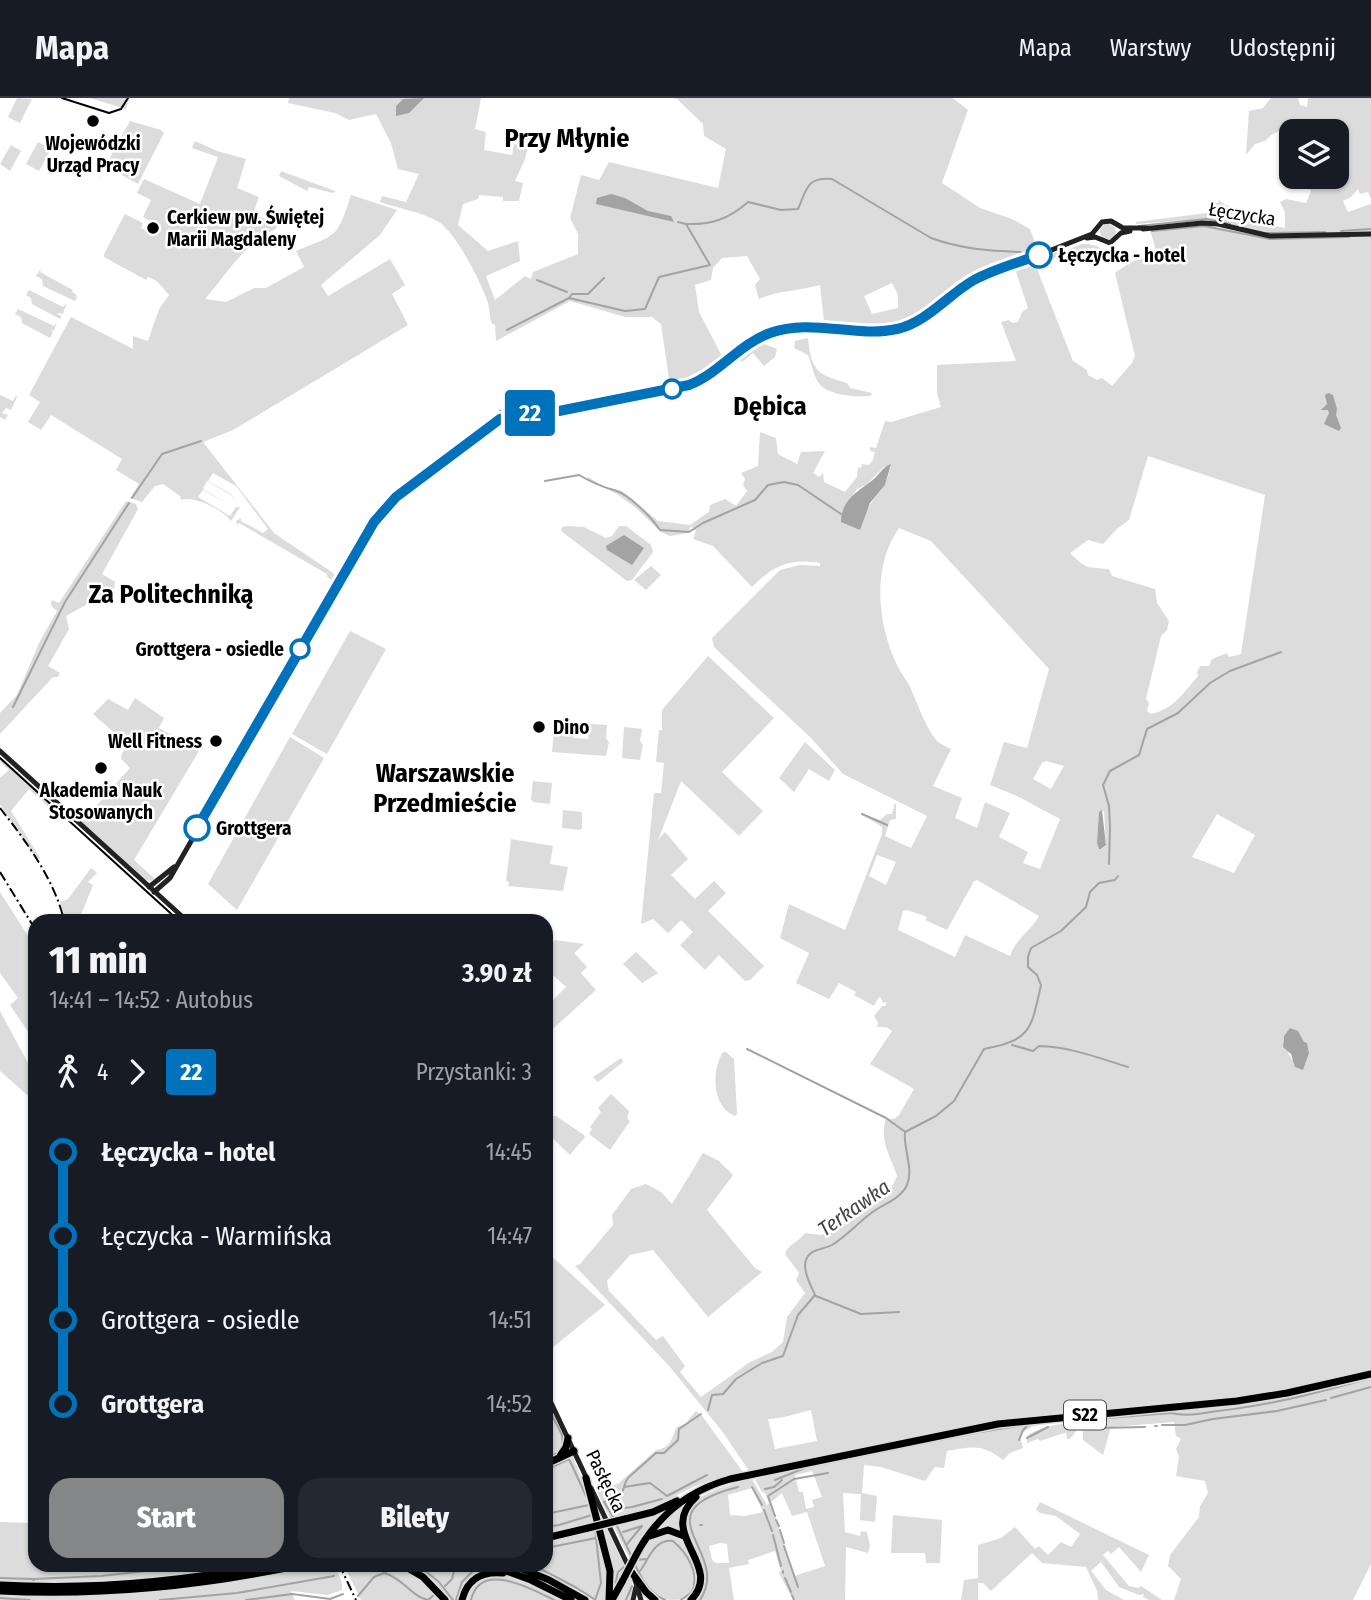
<!DOCTYPE html>
<html lang="pl">
<meta charset="utf-8">
<style>
body{margin:0;font-family:"Fira Sans Condensed",sans-serif;background:#242831;color:#f1f3f6;height:100vh;display:flex;flex-direction:column;font-size:26px;white-space:nowrap}
*{box-sizing:border-box;margin:0}
p{font-size:23px;color:#9ea1a6}
.icon{flex:none;width:38px;height:38px;fill:none;stroke:currentColor;stroke-width:2;stroke-linecap:round;stroke-linejoin:round}
.map{position:relative;flex:1;overflow:hidden}
.drawer{position:absolute;left:28px;top:816px;width:525px;height:658px;display:flex;flex-direction:column;background:#171b24;border-radius:21px;box-shadow:0 2px 5px #0004}
.drawer>*{flex:none}
.badge{padding:0 14px;border-radius:5px;font-size:24px;line-height:46px}
.fabs{position:absolute;left:1279px;top:21px;display:grid;gap:14px}
.fabs a{display:grid;place-items:center;width:70px;height:70px;border-radius:14px;background:#171b24;box-shadow:0 2px 5px #0004;font-size:35px}
.map>.badge{position:absolute;translate:-50% -50%;box-shadow:0 0 0 4px #fff}
.legs{display:flex;align-items:center;gap:10px;height:77px;padding:0 21px;font-size:23px}
.legs p{margin-inline-start:auto}
.summary{display:flex;align-items:center;justify-content:space-between;height:119px;padding:0 21px}
h1{font-size:38px;font-weight:800;line-height:52px}
.primary-button{display:flex;gap:14px;margin-top:auto;padding:14px 21px}
.primary-button a{flex:1;height:80px;border-radius:21px;background:#858687;color:#fff;font-size:28px;font-weight:800;line-height:80px;text-align:center}
.primary-button a+a{background:#242831;color:#f1f3f6}
ul{padding:0 21px;list-style:none}
li{display:flex;align-items:center;gap:24px;height:84px;font-size:26px}
li i{display:grid;place-items:center;width:10px;height:100%;margin:0 9px;background:currentColor}
li i::after{content:'';width:18px;height:18px;margin:-9px;border:5px solid;border-radius:50%;background:#171b24}
li p{margin-inline-start:auto}
li:first-child i{background:linear-gradient(#0000 50%,currentColor 0)}
li:last-child i{background:linear-gradient(currentColor 50%,#0000 0)}
header{display:flex;align-items:center;gap:42px;box-sizing:border-box;height:98px;padding:0 35px;background:#171b24;border-bottom:2px solid #363941}
header strong{font-size:33px}
nav{display:flex;gap:38px;margin-inline-start:auto;font-size:24px}
.map>svg:first-child{display:block}
</style>
<header>
<strong>Mapa</strong>
<nav><a>Mapa</a><a>Warstwy</a><a>Udostępnij</a></nav>
</header>
<div class="map">
<svg width="1371" height="1502" viewBox="0 0 1371 1502">
<rect width="100%" height="100%" fill="#fff"/>
<path fill="#dcdcdc" fill-rule="evenodd" d="M17 0 32 1 20 25 8 19Z
M90 0H129L126 11Z
M289 0H481L475 31 486 34 484 52 512 57 514 46 518 47 525 35 531 36 525 61 515 83 523 85 519 103H503V99L479 97 478 101 463 106 458 127 488 153 518 143 520 163 486 178 495 202 525 178 531 181 533 174 578 156V136L570 120 581 77 599 82 609 64 718 90 726 51 704 38 703 26 677 1 673 0H953L968 12 942 85 980 110 1012 121 1030 131 1039 155 982 177 915 222 896 230 826 228V223H824L820 187C800 193 779 192 759 201L755 187 760 181 747 158 722 160 713 170 711 182 695 187 699 214 722 258 697 277 700 280 686 286 661 291 660 285 669 281 661 226 652 219H625L570 203 496 243 495 226H492C489 219 490 212 488 205 482 186 455 132 437 123 420 114 398 110 380 104L382 98 406 104 419 76 398 71 391 45 376 16 349 22 335 15 288 5ZM892 185 898 197V210L872 216 864 198Z
M1271 0H1298L1300 7 1307 9 1308 0H1371V101L1368 94 1360 96 1358 91 1351 99 1343 103 1348 114 1371 106V134L1269 136 1189 122 1136 126V124L1207 115 1285 130V114L1280 104 1286 101 1306 105 1311 93 1306 84 1311 79H1337V33H1292L1291 57 1287 55 1291 38 1287 29 1271 37 1265 43 1255 46 1246 57 1249 13 1263 10Z
M130 23 161 32 164 35 138 86 106 68 95 87Z
M195 43 217 53 246 61 237 90 259 99 253 116 278 126 276 131C246 143 226 177 205 201L226 204 254 190H266L304 169 296 153C337 136 337 141 351 97L397 112 380 137 321 187 328 198 390 161 405 187 392 196 408 227 233 332 203 344 274 435 336 477 333 483 327 479V476L239 425 237 427 236 423 241 420V423L263 435 268 431 236 388 213 375 208 383 231 396 236 404 231 397 207 383 203 391 231 408 203 392 198 399 230 418 236 409H240L231 423C224 413 195 397 181 402L180 398 163 386 155 388 142 404 130 400 139 386 116 372 122 361 51 317 41 332 28 324 40 304 29 297 71 219 133 251V238L148 243 159 211 169 197 157 183 148 179 146 182 104 159V156L125 116 143 125 141 130 156 137 160 128 143 119 151 102 137 95 144 81 200 106 218 59 192 50Z
M38 44 51 51 39 73 26 66Z
M11 47 21 53 10 73 0 66Z
M281 73 335 93V94L333 95 309 89 307 93 279 78Z
M1219 102 1225 107 1236 110V118L1209 114 1210 105H1218Z
M1100 134a8 8 0 1 1 16 0a8 8 0 1 1-16 0Z
M1205 127 1270 140 1371 137V1271L1309 1287 1214 1303 1061 1315 1004 1322 749 1373 722 1333 670 1269 575 1168 580 1166 613 1127 612 1117 631 1091 646 1086 661 1094 672 1106 703 1055 719 1063 733 1077 707 1112 755 1170 762 1174 708 1219 653 1152 630 1157 607 1183 609 1193 656 1242 663 1238 685 1268 680 1274 701 1299 750 1264 772 1254 783 1244 787 1219 805 1195 796 1182 799 1175 785 1156C788 1146 799 1144 805 1135L821 1137 834 1131 876 1097H884L891 1091 897 1078C890 1057 879 1043 886 1020L894 1021 899 1017 914 991 870 966 892 933 886 929H877L878 925 874 918 882 908H886V904L883 905 881 900 879 899 874 908 854 897 856 894 839 885 829 901 796 885 809 855 780 840 789 806 845 832 882 736V729L862 716 880 722 887 716H892L895 705 896 706V721L890 722 885 738 911 750 927 718 843 676 811 640 714 549 712 540 780 472 800 467 820 468V465C789 460 774 467 752 489L713 448 693 441 696 433 691 428 688 435 670 438 661 434 636 410 617 396 587 382 588 379 605 389 622 393 658 423 690 427 709 414 710 407 725 401 736 408 747 393 743 387 745 381 741 375 758 368 760 334 776 340 778 356 797 366 801 354 825 353 813 375 819 379 823 375 824 384 845 394 857 379 858 369 861 370 862 366 869 367 873 362 875 354 870 353V349L876 350 885 323 891 324 941 309 937 295V267L1016 263 1001 224 1009 222 1012 225 1018 224 1022 214 1028 210 1015 171 986 181 942 210 939 212 937 209 973 185 1029 162 1032 170V163L1064 152 1066 156 1035 166 1073 263 1087 272 1088 277 1097 282 1102 280 1112 288 1132 265 1135 258 1115 175 1131 164 1157 156 1150 132ZM1148 358 1265 397 1241 556 1229 559 1227 555 1212 561 1209 568H1200L1197 574 1198 578C1183 595 1174 611 1151 616L1147 613 1149 605 1146 601 1161 538 1167 532 1169 523 1157 505 1155 491 1112 478 1109 471C1087 469 1087 472 1070 455L1088 442 1103 446 1117 431 1129 422ZM884 369H891C888 376 887 385 882 391 871 404 864 414 860 432L841 416 857 391 866 387ZM899 430 931 443 1049 571 1027 650 1004 644 990 687 1017 698 1060 721 1040 771 1023 765 1028 754 999 739 1010 715 985 704 977 730 955 720 962 700 933 688 951 651C947 649 940 646 937 643 926 631 917 604 910 589 906 581 900 574 896 565 877 524 872 468 899 430ZM1046 663 1064 668 1051 691 1033 681 1042 665ZM1104 713 1106 747 1102 751 1099 750 1097 745 1099 714ZM1217 716 1255 737 1234 775 1192 759ZM877 757 896 764 886 787 869 778ZM977 782 1039 818C1031 833 1016 840 1010 858L965 837 955 859 898 832 903 813 907 812 925 818 927 820 925 822 947 832 974 783ZM1288 935 1301 939 1304 944 1292 962 1283 944 1284 938ZM811 1312 817 1343 775 1351 768 1321C781 1321 797 1315 811 1312Z
M1082 146C1093 146 1102 147 1106 159L1098 153 1071 155 1069 151Z
M41 170 40 174 73 192 72 194 77 197 74 200 78 198 75 203 43 188 42 181 36 178Z
M29 192 63 209 67 205 63 216 58 215V217L62 218 60 221 32 206 31 200 26 197Z
M18 211 54 228 57 223 54 233 50 232 53 234 50 240 22 225 21 219 15 216Z
M808 240C811 272 817 277 847 285L850 290 872 295 871 298C856 299 827 298 818 284 813 276 812 266 808 257L794 250 795 243Z
M759 244 777 251 775 259 764 268 753 255 742 264 738 260 733 267 713 280V276L741 253Z
M0 297 13 303 16 298 17 299 11 312 6 310 2 315 8 317 5 322 0 319Z
M126 403 136 406 138 411 102 476 115 484 114 491 66 518 69 531 48 568 60 575 58 579H53L0 636V615L17 597 39 545 57 513 52 509 51 505 52 502 59 505Z
M568 428 584 429 606 440 612 438 619 428H626L651 447 653 454 632 482 627 483 561 433 562 429Z
M651 468 661 477 646 492 634 482Z
M350 533 386 551 327 656 292 636Z
M708 558 774 620 722 674 763 713 739 738 681 683 658 742 665 734 688 761 671 777 695 801 714 783 726 795 708 813 764 868 750 882 745 883 719 857 705 872 680 847 693 834 681 822 668 835 653 821 641 826 654 695H661L664 665 656 664 659 632H662V612Z
M135 600 164 620 159 630 199 653 134 762 155 781 151 783 145 782 82 724 130 670 121 661 122 655 128 647 93 616 108 601 128 612Z
M555 622 573 624 572 636 574 640 588 641 590 626 607 627 606 640 609 644 606 658 552 654Z
M624 629 642 631 640 643 643 647 640 662 622 660Z
M290 639 324 660 237 812 208 786Z
M805 644 835 672 829 683 809 671 794 694 779 680Z
M0 658 55 708 52 712 29 691 11 713 40 760 37 762 0 707V680L9 672 0 664Z
M533 683 552 685 550 706 533 704 531 701Z
M563 712 582 714V730L580 732 562 730Z
M511 741 553 748 550 766 568 769 563 793 508 788 509 784 506 783Z
M91 770 97 775 88 784 93 787 79 822H66L60 804 68 801Z
M0 794 35 849V944L10 907 18 900 0 875Z
M555 842 584 846 574 855 587 869 581 875 596 892 546 937V909L566 889 554 878 546 885V851Z
M636 854 658 875 642 885 623 866Z
M0 913 35 978V1004L0 973Z
M723 954H726L734 961 737 1016 735 1018C712 1009 711 973 723 954Z
M621 960 623 964 598 984 593 979Z
M611 996 629 1013 627 1020 630 1023 610 1052 589 1036 592 1031 590 1029 601 1014 598 1010Z
M551 1018H556L584 1037 585 1039 570 1057 546 1034V1024Z
M546 1153 605 1207 546 1255Z
M1371 1279V1466L1353 1502H1174L1181 1481 1168 1468 1170 1457 1199 1419 1200 1408 1208 1395 1205 1383 1176 1378 1179 1359 1176 1351 1181 1341 1176 1338 1174 1324 1111 1329 1103 1357 1083 1342V1333L1077 1332 1070 1341H1067L1066 1335C1058 1336 1048 1341 1040 1343L1038 1341 1027 1345 1026 1348 1028 1337C1044 1326 1081 1320 1096 1332L1093 1326C1080 1323 1022 1320 1021 1341 1021 1344 1023 1347 1023 1350L1010 1355 1003 1362C982 1345 971 1349 947 1353L944 1370 935 1369 925 1383 881 1369 864 1367 862 1395 877 1398 875 1424 860 1422 861 1396 843 1395 845 1434 860 1438 861 1433 867 1434 870 1448 868 1455 846 1449 845 1502H793L780 1477 779 1474 781 1473 775 1453 748 1462 749 1466 729 1470 734 1502H696C733 1455 619 1411 752 1381L767 1407 769 1405 765 1395 762 1394 755 1382 774 1375 1004 1329 1237 1306ZM812 1373 822 1399 812 1402 814 1409 806 1411 803 1394H799L795 1377ZM752 1390 763 1414 745 1418 730 1417 728 1397ZM782 1395 792 1418 807 1414 825 1468 794 1478 771 1404ZM720 1445 727 1446 729 1465H716L712 1462 709 1448Z
M546 1299 565 1342 557 1358 546 1363Z
M696 1313 702 1318 743 1374C714 1381 676 1390 658 1415L666 1412 643 1440 641 1455C646 1449 650 1442 656 1438 683 1422 710 1481 687 1501 679 1502 667 1502 660 1501 641 1494 608 1415 597 1394L619 1385 656 1352C672 1350 671 1340 677 1329L686 1325Z
M572 1356 592 1407 612 1502H592L552 1478 523 1467 546 1466V1443L553 1436 546 1435V1368Z
M686 1404 681 1418V1434L668 1429 657 1431 671 1415Z
M1040 1404 1149 1457 1141 1474 1119 1449 1111 1456 1108 1453 1103 1457 1129 1488 1139 1490 1141 1488 1162 1502H1149L1143 1499 1144 1496 1139 1497 1119 1489 1101 1464 1091 1473 1106 1492 1124 1502H1098L1097 1493 1086 1469 1042 1465 1032 1455 991 1493 983 1485H978V1502H961L964 1482 978 1480V1447L1001 1440 1015 1429 1035 1451 1039 1448 1048 1457 1061 1444 1071 1449 1080 1436 1056 1418 1040 1415 1036 1411Z
M600 1416 631 1481 634 1492 630 1502H617L624 1487 613 1494 614 1478Z
M893 1417 942 1422 940 1465H926L925 1455H891Z
M0 1424 32 1425 33 1433H35V1466L249 1467C167 1482 83 1485 0 1483Z
M327 1466 335 1467 342 1485V1492L328 1497 291 1493 295 1502H0V1497L63 1498 144 1495 219 1486Z
M396 1466 419 1479 442 1502H361L344 1467Z
M406 1467H471L494 1472 482 1474 460 1502H447Z
M496 1477 515 1480 563 1502H465C471 1485 479 1482 496 1477Z"/>
<path fill="#a3a3a3" d="M424 0 409 15 396 18V8L403 1Z
M611 96 625 100 648 113 671 118 674 124 596 106 597 100Z
M1328 295 1333 297 1337 311 1336 317 1341 330 1339 333 1324 326 1329 315 1328 312H1321L1327 306 1325 297Z
M891 366 885 387 870 405 860 432 841 424C841 401 859 393 874 381 880 375 883 369 891 366Z
M624 437 644 450 632 467 607 452 606 448Z
M1102 712 1106 747 1101 751H1099L1097 745 1099 714Z
M1290 930 1298 933 1304 944 1307 945 1309 955 1303 972 1295 969 1291 956 1283 949 1284 938Z"/>
<g fill="none" stroke-linecap="round" stroke-linejoin="round">
<path stroke="#a3a3a3" stroke-width="2" d="M686 126C711 127 729 121 748 104L781 112 798 111C807 91 806 79 832 81L931 140C961 151 990 153 1021 154
M1139 128 1206 121 1230 126
M1152 133 1204 128 1270 141 1349 139
M1341 133 1371 131
M1266 135 1325 134
M537 182 567 194
M569 200 572 196H588L604 180
M943 207 975 186
M507 232 569 200 625 213 645 211 659 179 710 167 686 126 678 124
M904 232 938 211
M853 235H886
M545 383 579 377C591 384 602 389 614 392 629 396 652 420 660 432L689 434 703 425 755 402 768 387 784 384 798 387 841 416
M132 400 162 356 201 343
M13 609 65 504 129 405
M862 716 887 727
M1109 766 1110 730 1109 708 1103 687 1110 673 1139 657 1147 631 1178 615 1210 585 1230 573 1281 554
M1012 947 1033 953 1039 948C1072 949 1098 960 1128 969
M747 951 886 1020 904 1033
M816 1198 861 1216 899 1214
M1331 1300 1371 1289
M708 1312 712 1297 723 1296 736 1281 762 1265 783 1258 798 1217 815 1197C811 1188 802 1171 806 1162 810 1150 823 1152 832 1147 846 1138 857 1126 870 1116 882 1106 900 1102 907 1087 914 1071 903 1050 905 1034L936 1018 954 1003 984 951C1031 942 1031 932 1041 887L1037 877 1028 869V859L1031 850 1061 833 1086 809 1090 794 1099 785 1115 782 1118 778
M551 1315 562 1337 563 1348
M1080 1322 1171 1315C1187 1319 1202 1315 1218 1313 1271 1307 1321 1294 1371 1280
M1075 1327 1093 1330
M1162 1327H1185L1213 1321 1277 1313 1326 1302
M1155 1328H1157
M1098 1330 1145 1329
M1027 1340 1048 1329
M1019 1342 1023 1332 1029 1326
M546 1360 558 1355
M546 1372 569 1361 586 1398
M775 1382 807 1369 974 1335 1025 1327
M624 1389 650 1385 667 1398 707 1377
M752 1389 762 1407
M765 1391 774 1389 782 1382
M609 1412 604 1404 621 1398 626 1383 629 1379 656 1355H664L678 1342 679 1331 701 1316
M764 1412 772 1433
M546 1416 589 1407
M775 1418 768 1398 794 1381 828 1375
M614 1421 609 1412 632 1409 662 1401
M776 1422 779 1428
M616 1426 632 1459
M700 1427H702
M546 1429 559 1427 592 1417
M595 1430 601 1485 595 1502
M780 1432 784 1445
M623 1434 642 1428 627 1446
M773 1437 781 1468
M784 1448 798 1489
M546 1450 596 1440
M636 1462 647 1461
M634 1464C641 1480 648 1495 665 1502
M424 1466V1472L439 1484 453 1502
M434 1466 473 1473 462 1484 456 1502
M531 1466 577 1490 594 1501
M349 1473 372 1471 386 1474
M640 1473C649 1461 654 1441 673 1443 687 1455 700 1475 692 1494L681 1502
M783 1473V1475
M0 1480 33 1481
M785 1480 791 1494
M33 1484 34 1481 101 1478 209 1466
M445 1488 452 1481 455 1469
M615 1488 618 1474 624 1469
M792 1497 794 1502
M358 1498 374 1479 384 1475C403 1480 412 1499 428 1502L434 1497
M0 1500 30 1502
M160 1502 237 1495 334 1478
M246 1502 292 1496 330 1501 343 1496
M471 1502C480 1462 532 1491 554 1502
M626 1502 632 1488
M700 1502C733 1453 636 1415 738 1389"/>
<defs>
<path id="highway" d="M560 1358 566 1349 568 1340
M546 1366 574 1353
M586 1380 610 1473 609 1502
M625 1421 653 1414 677 1403
M650 1438 668 1432 684 1438
M546 1440 588 1430
M635 1459C655 1420 687 1393 730 1381L998 1326 1237 1303 1287 1295 1371 1276
M401 1466 423 1479 445 1502
M487 1466 531 1482 571 1502
M510 1466 549 1482 585 1502
M630 1472 646 1494 655 1502
M0 1487C90 1492 182 1484 271 1466
M0 1493C103 1498 204 1488 305 1466
M462 1502C467 1481 482 1473 503 1475
M612 1502 623 1482
M691 1502C725 1467 655 1436 696 1399"/>
</defs>
<use href="#highway" stroke="#dbdbdb" stroke-width="10"/>
<path stroke="#222" stroke-width="5" d="M1143 131 1202 125 1218 126 1270 138 1371 136
M1087 140 1095 139 1110 145 1121 135 1130 133
M505 309 506 314 511 317 518 315H549L689 287 709 277 748 245 781 231 799 228 875 232 902 230 923 218 973 183 1092 136 1102 124 1111 123 1123 130H1146
M463 346 503 313 509 303 536 308 565 309
M0 653 186 822
M149 789 174 769
M154 794 170 780 374 424C401 390 438 366 474 341 486 333 496 321 510 317
M546 1294 587 1381
M591 1390 629 1470
M635 1482 641 1502
M633 1502 636 1489"/>
<use href="#highway" stroke="#000" stroke-width="7"/>
<path stroke="#000" stroke-width="2" d="M62 0 109 15 121 11 128 0
M0 660 178 822"/>
<path stroke="#000" stroke-width="2" stroke-dasharray="10 3.5 2 3.5" stroke-linecap="butt" d="M0 710C26 743 54 781 64 822
M0 774 35 831
M339 1466 356 1502"/>
<defs>
<path id="highway-bridge" d="M588 1430 625 1421
M623 1482 635 1459"/>
</defs>
<use href="#highway-bridge" stroke="#dbdbdb" stroke-width="10" stroke-linecap="butt"/>
<use href="#highway-bridge" stroke="#000" stroke-width="7"/>
</g>
<g fill="none" stroke-linecap="round" stroke-linejoin="round">
<defs>
<path id="line-1" d="M197 730 374 424 396 399 500 321 518 315H549L689 287C720 275 739 246 770 235 812 220 855 240 897 231 926 225 949 196 974 182 994 171 1017 165 1039 157"/>
</defs>
<use href="#line-1" stroke="#fff" stroke-width="16"/>
<use href="#line-1" stroke="#0072bc" stroke-width="10"/>
</g>
<g fill="#000" stroke="#fff" stroke-width="2.5">
<circle cx="93" cy="23" r="7"/>
<circle cx="153" cy="130" r="7"/>
<circle cx="539" cy="629" r="7"/>
<circle cx="216" cy="643" r="7"/>
<circle cx="101" cy="670" r="7"/>
</g>
<g fill="#fff" stroke="#0072bc" stroke-width="3.5">
<circle cx="1039" cy="157" r="12"/>
<circle cx="672" cy="291" r="9"/>
<circle cx="300" cy="551" r="9"/>
<circle cx="197" cy="730" r="12"/>
</g>
<g text-anchor="middle" dominant-baseline="central" stroke-width="5" stroke-linejoin="round" paint-order="stroke">
<rect fill="#fff" stroke="#4c4c4c" stroke-width="2" x="1064" y="1302.5" width="42" height="29" rx="5"/>
<g font-size="18" font-weight="bold" fill="#000">
<text x="1085" y="1317">S22</text>
</g>
<g font-size="19" font-weight="bold" fill="#000" stroke="#fff">
<text x="93" y="45">Wojewódzki<tspan x="93" dy="22">Urząd Pracy</tspan></text>
<text x="167" y="119" text-anchor="start">Cerkiew pw. Świętej<tspan x="167" dy="22">Marii Magdaleny</tspan></text>
<text x="553" y="629" text-anchor="start">Dino</text>
<text x="202" y="643" text-anchor="end">Well Fitness</text>
<text x="101" y="692">Akademia Nauk<tspan x="101" dy="22">Stosowanych</tspan></text>
</g>
<g font-size="19" fill="#000" stroke="#fff">
<text transform="translate(1242 116) rotate(9)">Łęczycka</text>
<text transform="translate(606 1383) rotate(64)">Pasłęcka</text>
</g>
<g font-size="19" font-weight="bold" fill="#000" stroke="#fff" text-anchor="start">
<text x="1058" y="157">Łęczycka - hotel</text>
<text x="284" y="551" text-anchor="end">Grottgera - osiedle</text>
<text x="216" y="730">Grottgera</text>
</g>
<g font-size="21" font-style="italic" fill="#444" stroke="#fff">
<text transform="translate(854 1110) rotate(-35)">Terkawka</text>
</g>
<g font-size="26" font-weight="bold" fill="#000" stroke="#fff">
<text x="567" y="40">Przy Młynie</text>
<text x="770" y="308">Dębica</text>
<text x="171" y="496">Za Politechniką</text>
<text x="445" y="675">Warszawskie<tspan x="445" dy="30">Przedmieście</tspan></text>
</g>
</g>
</svg>
<div class="fabs">
<a><svg class="icon" aria-label="layers" viewBox="0 0 24 24"><path d="M12 4l9 5-9 5-9-5zM3 14l9 5 9-5"/></svg></a>
</div>
<b class="badge" style="left:530px;top:315px;background:#0072bc;color:#fff">22</b>
<section class="drawer">
<div class="summary"><div><h1>11 min</h1><p>14:41 – 14:52 · Autobus</p></div><b>3.90 zł</b></div>
<div class="legs"><svg class="icon" aria-label="walk" viewBox="0 0 24 24"><circle cx="13" cy="4" r="2"/><path d="M13 8l-2 6 4 7M11 14l-3 7M7 12l3-4h3l4 4"/></svg>4<svg class="icon" aria-label="forward" viewBox="0 0 24 24"><path d="M9 5l7 7-7 7"/></svg><b class="badge" style="background:#0072bc;color:#fff">22</b><p>Przystanki: 3</p></div>
<ul>
<li><i style="color:#0072bc"></i><b>Łęczycka - hotel</b><p>14:45</p></li>
<li><i style="color:#0072bc"></i><span>Łęczycka - Warmińska</span><p>14:47</p></li>
<li><i style="color:#0072bc"></i><span>Grottgera - osiedle</span><p>14:51</p></li>
<li><i style="color:#0072bc"></i><b>Grottgera</b><p>14:52</p></li>
</ul>
<div class="primary-button"><a>Start</a><a>Bilety</a></div>
</section>
</div>
